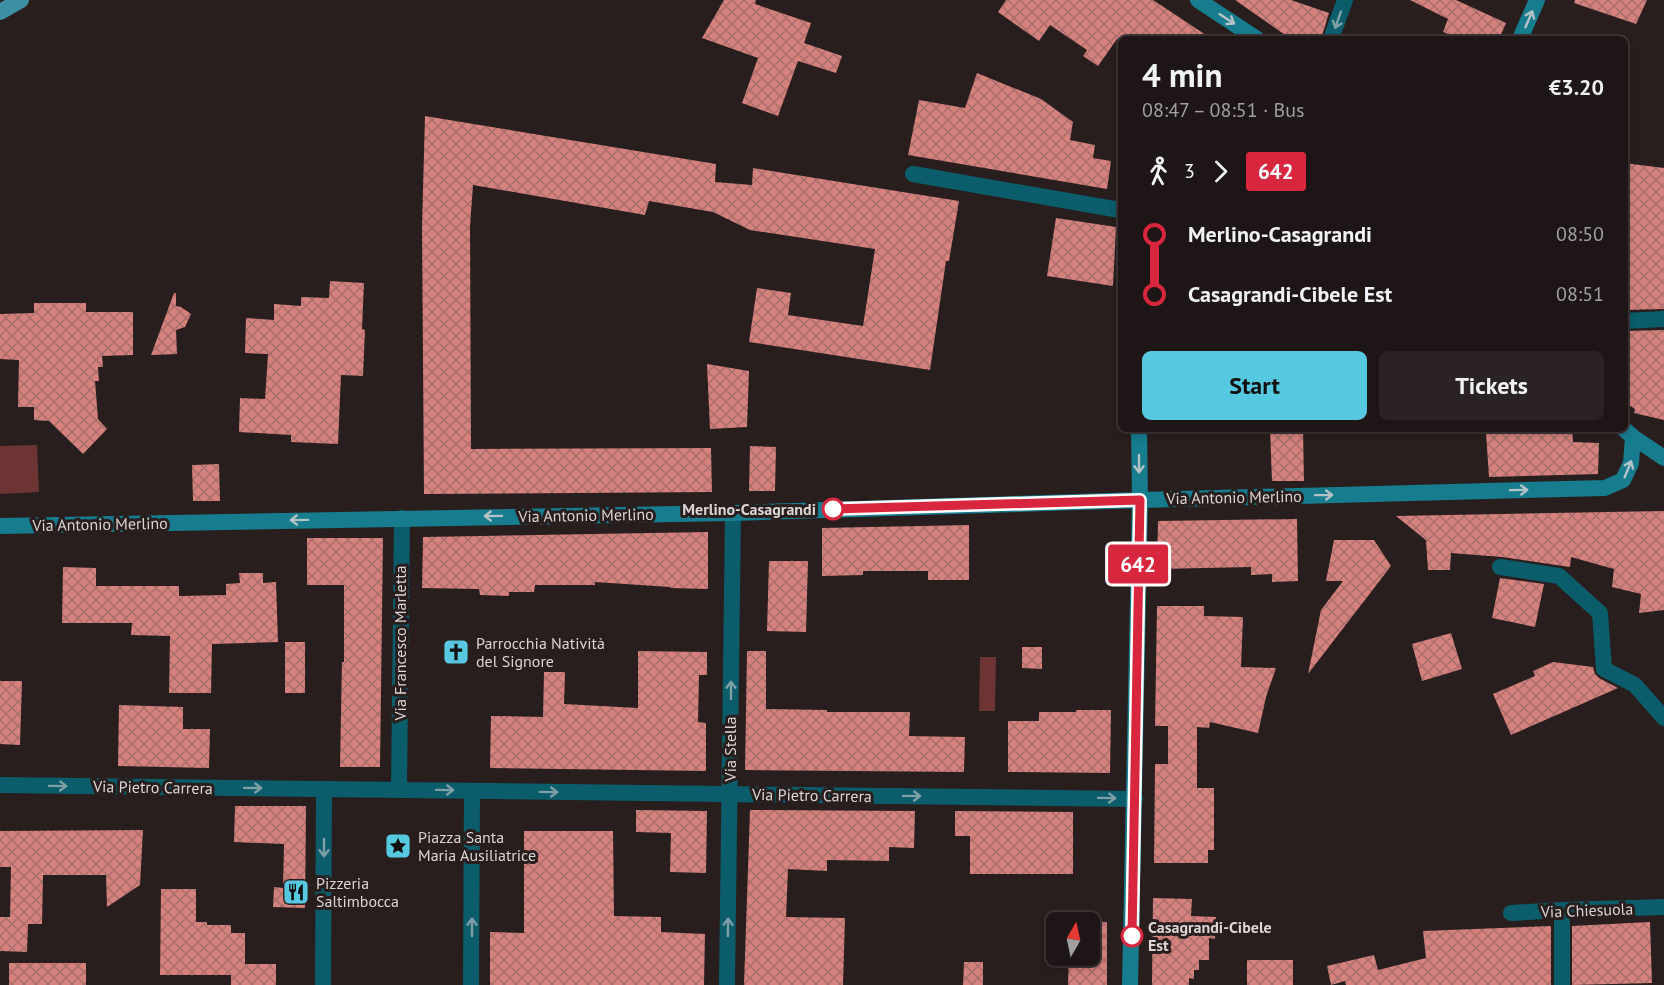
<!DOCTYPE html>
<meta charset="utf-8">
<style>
body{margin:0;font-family:"PT Sans",sans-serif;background:#2b2323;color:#f1f3f6;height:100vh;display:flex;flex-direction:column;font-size:22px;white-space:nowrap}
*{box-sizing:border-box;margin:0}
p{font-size:20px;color:#a19fa1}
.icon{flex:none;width:33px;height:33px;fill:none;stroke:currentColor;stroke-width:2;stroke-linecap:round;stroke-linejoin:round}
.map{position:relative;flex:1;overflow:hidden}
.side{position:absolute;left:1118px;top:36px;width:510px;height:396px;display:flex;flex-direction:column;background:#1e1616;border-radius:9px;box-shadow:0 3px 9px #0003,0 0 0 2px #3c3535}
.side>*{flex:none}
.badge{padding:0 12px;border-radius:4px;font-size:21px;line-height:39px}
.needle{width:39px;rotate:9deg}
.buttons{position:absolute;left:1046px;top:912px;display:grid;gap:12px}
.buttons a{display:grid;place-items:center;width:54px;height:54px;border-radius:9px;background:#1e1616;box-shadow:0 3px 9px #0003,0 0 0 2px #3c3535;font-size:30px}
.map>.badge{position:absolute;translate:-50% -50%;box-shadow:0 0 0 3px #fff}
.legs{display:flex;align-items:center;gap:9px;height:66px;padding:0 24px;font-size:20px}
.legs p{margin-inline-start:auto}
.summary{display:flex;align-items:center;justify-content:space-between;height:102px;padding:0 24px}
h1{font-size:33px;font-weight:700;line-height:45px}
.button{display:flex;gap:12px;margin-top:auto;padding:12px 24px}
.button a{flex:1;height:69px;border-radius:9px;background:#56c9e1;color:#111;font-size:24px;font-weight:700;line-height:69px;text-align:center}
.button a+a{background:#2b2323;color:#f1f3f6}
ul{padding:0 24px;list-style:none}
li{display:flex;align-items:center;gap:21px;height:60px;font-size:22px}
li i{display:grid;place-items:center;width:9px;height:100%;margin:0 8px;background:currentColor}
li i::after{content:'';width:15px;height:15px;margin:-8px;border:4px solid;border-radius:50%;background:#1e1616}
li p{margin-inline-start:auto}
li:first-child i{background:linear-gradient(#0000 50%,currentColor 0)}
li:last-child i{background:linear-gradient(currentColor 50%,#0000 0)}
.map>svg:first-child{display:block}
</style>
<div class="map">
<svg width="1664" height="985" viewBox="0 0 1664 985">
<defs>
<pattern id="building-cross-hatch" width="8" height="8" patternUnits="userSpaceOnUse" patternTransform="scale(1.5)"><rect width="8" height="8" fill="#d5817d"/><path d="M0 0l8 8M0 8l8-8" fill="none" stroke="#a96e6b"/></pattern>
</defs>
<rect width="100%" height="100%" fill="#281e1d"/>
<path fill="#6c3533" d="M37 445 39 492 0 494V446Z
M980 657H996L995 711H979Z"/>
<path fill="url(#building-cross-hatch)" d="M724 0H756L755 4 811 23 804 43 842 56 836 73 798 61 778 116 742 103 758 58 702 38Z
M1006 0H1153L1212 39H1117L1098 66 1083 56 1087 50 1050 25 1039 41 998 12Z
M1235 0H1291L1329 13 1321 39H1291Z
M1410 0H1456L1506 23 1499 39H1462L1443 32 1448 19Z
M1575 0H1647L1636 24 1574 3Z
M977 73 1041 99 1073 122 1070 140 1095 145 1093 158 1111 161 1107 189 908 155 919 100 965 108Z
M425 116 716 164 715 182 752 185 753 168 959 201 949 261H946L930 370 749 342 757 288 791 293 788 315 863 326 875 249 750 230 713 212 649 201 645 215 473 185 470 226 471 449 711 448 712 492 424 494 422 226Z
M1624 163 1664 168V309L1624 310Z
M1056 218 1116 227 1113 286 1047 276Z
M330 281 364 283 362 329 365 330 363 376 341 375 338 444 291 442V435L239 432 240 398 265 399 268 354 245 353 246 318 274 320V304L301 306V297L329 298Z
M174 293H176V306L181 307 191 314 185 327 176 330 177 354 151 355Z
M34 303H86V312H133V355L102 356 103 367H98L99 381H95L98 419 107 429 83 454 49 421 34 420V407H18L19 360 0 359V314L34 313Z
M1664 330V420L1634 413 1635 409 1624 402V331Z
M707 364 749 371 747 427 710 429Z
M1270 429H1303L1304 481H1272Z
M1519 429H1572L1573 442 1599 443 1598 474 1489 477 1486 433 1519 431Z
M750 446 776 447 775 491H749Z
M219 464 220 501H193L192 465Z
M1664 511V610L1639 613 1641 594 1612 587 1614 569 1571 557 1570 567 1502 557 1451 553 1450 570H1428L1426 541H1427L1396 516Z
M1297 519 1298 581 1272 582V574L1251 575V567L1157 569 1158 521Z
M969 525V580H928V571H863V575L822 576V528Z
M708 532V589L670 588V587L595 582V585H535L534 592H509V596L480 595 479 589 422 588 423 537Z
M307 538H383L380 767H340L342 662H344V585H307Z
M1334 540H1374L1391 566 1308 674 1321 610 1343 581H1326Z
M769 561H808L806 632 767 631Z
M63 567 96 568V586H179V596L226 595V584L240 583 239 573H263V583L276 582 278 642 212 644 211 693H169L170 636 131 635 132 623H62Z
M1500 578 1544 584 1535 627 1492 618Z
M1157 606H1204V616L1243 617 1241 667 1276 668 1266 697 1258 733 1210 722 1209 728 1197 727V788H1214V850H1208V863H1154L1155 764H1168V726H1155Z
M1451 633 1462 669 1422 681 1412 644Z
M285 642H305V693H285Z
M1022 647H1042V669L1022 668Z
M638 651 707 652V675H699L698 722 706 723V771L490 768 491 716 543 717 544 672H565L564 704 638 708Z
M747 651H766V709L827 710V712H910L909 736 965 737 964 772 745 770Z
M1553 662 1593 667 1595 674 1599 678 1618 688 1511 735 1493 694 1535 676 1533 671Z
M0 681H22L20 745 0 744Z
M119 705 183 707V729H210L209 768 118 766Z
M1076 710H1111L1110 773 1008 772V721H1039V712H1076Z
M235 806H306L305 908 273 907 274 887 283 888 284 844 234 842Z
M636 810 707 811 706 873 670 872 671 833 636 832Z
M750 810 915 811 914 848 889 847V861L827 860V871L788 869 786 917 845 918 843 985H744Z
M955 811 1073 812V874H970V836H955Z
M143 830 140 885 107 907 106 875H43L42 924H28L27 952 0 951V917H10L11 867H0V831Z
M524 831H613L614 916 661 917V932L705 934 704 985H490V932L524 933Z
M161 889H196V922H207V925H231V933H245V964H276V985H231V975H160Z
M1153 898 1192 899 1191 916 1216 917 1215 939 1209 938V960H1199V970H1194V979L1189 978V985H1152Z
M1069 921 1107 922V985H1068L1069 956H1089V922H1069Z
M1650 922 1652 983 1572 985V926Z
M1551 926V985H1346L1345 981 1331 985 1327 966 1374 955 1378 970 1426 958 1423 931Z
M1247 960H1293V985H1247Z
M964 962H983V985H963Z
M9 963H86V985H9Z"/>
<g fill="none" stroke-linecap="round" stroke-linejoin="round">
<path stroke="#0b5d6c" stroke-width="16" d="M1331 39 1345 0
M913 174 1120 210
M1624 321 1664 319
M1500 567 1559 576 1600 613 1604 669 1635 685 1664 718
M0 785 1135 799
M399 790 402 518
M1511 913 1562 910 1664 907
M323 985 324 789
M471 985 472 791
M727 985 733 513
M1562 985V910"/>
<path stroke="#167c8e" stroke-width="16" d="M1198 0 1257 39
M1520 39 1537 0
M1624 429 1633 437 1664 458
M0 526 733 513 1140 500 1605 488 1623 480 1631 463 1633 437
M1130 985 1140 500 1139 429"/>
<path stroke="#3e91a3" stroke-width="16" d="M0 12 21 0"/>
</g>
<defs><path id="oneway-shaft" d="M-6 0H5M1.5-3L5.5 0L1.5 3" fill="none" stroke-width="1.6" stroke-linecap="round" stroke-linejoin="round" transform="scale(1.5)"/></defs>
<g stroke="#b4c3c7">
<use href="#oneway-shaft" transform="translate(1227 19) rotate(33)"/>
<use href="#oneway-shaft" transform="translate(1529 19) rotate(-67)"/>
<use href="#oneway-shaft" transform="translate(1139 464) rotate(90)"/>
<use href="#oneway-shaft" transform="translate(1628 469) rotate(-68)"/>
<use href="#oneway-shaft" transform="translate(1519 490) rotate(-1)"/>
<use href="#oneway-shaft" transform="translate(1324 495) rotate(-1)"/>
<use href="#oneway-shaft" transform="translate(493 516) rotate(179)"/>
<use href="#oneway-shaft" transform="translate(299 520) rotate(179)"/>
</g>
<g stroke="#7e9fa6">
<use href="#oneway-shaft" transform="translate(1338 20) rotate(109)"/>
<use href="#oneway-shaft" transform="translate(731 690) rotate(-90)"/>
<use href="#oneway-shaft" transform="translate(58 786) rotate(1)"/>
<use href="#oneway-shaft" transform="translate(253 788) rotate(1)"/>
<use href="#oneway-shaft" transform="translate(445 790) rotate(1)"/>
<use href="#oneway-shaft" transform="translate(549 792) rotate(1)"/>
<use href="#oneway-shaft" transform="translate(912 796) rotate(1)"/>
<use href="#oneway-shaft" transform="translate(1107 798) rotate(1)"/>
<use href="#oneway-shaft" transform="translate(324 848) rotate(90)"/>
<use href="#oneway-shaft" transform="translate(472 927) rotate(-90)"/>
<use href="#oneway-shaft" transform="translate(728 927) rotate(-89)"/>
</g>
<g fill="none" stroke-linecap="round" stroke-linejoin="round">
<defs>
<path id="line-1" d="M833 509 1140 500 1132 936"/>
</defs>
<use href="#line-1" stroke="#fff" stroke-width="14"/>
<use href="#line-1" stroke="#d7263d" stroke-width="9"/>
</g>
<defs>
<symbol id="church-square" viewBox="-11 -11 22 22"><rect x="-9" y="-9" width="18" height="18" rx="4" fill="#56c9e1" stroke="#281e1d"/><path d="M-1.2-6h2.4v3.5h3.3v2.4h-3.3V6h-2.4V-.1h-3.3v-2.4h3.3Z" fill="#111"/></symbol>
<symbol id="sight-square" viewBox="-11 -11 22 22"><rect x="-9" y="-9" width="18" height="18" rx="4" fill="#56c9e1" stroke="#281e1d"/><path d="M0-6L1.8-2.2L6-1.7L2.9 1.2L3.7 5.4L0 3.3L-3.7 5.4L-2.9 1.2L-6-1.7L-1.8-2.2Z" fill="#111"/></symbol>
<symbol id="restaurant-square" viewBox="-11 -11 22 22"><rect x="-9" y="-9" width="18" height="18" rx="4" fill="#56c9e1" stroke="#281e1d"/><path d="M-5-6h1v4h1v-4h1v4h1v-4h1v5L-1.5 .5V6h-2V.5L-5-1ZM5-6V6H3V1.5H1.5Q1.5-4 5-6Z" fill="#111"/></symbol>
</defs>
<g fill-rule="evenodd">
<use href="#church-square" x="441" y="637" width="30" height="30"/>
<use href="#sight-square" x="383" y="831" width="30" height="30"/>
<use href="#restaurant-square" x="281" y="877" width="30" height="30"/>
</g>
<g fill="#fff" stroke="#d7263d" stroke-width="3">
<circle cx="833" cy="509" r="10"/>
<circle cx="1132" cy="936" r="10"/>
</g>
<g text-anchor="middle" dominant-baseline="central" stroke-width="6" stroke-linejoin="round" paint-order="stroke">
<g font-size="16" fill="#dcd5d5" stroke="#281e1d">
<text transform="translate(1234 497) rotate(-1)">Via Antonio Merlino</text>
<text transform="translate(586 515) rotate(-1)">Via Antonio Merlino</text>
<text transform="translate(100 524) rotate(-1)">Via Antonio Merlino</text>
<text transform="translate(400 643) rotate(-90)">Via Francesco Marletta</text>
<text transform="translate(730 749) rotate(-90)">Via Stella</text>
<text transform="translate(153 787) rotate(1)">Via Pietro Carrera</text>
<text transform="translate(812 795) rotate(1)">Via Pietro Carrera</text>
<text transform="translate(1587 910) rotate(-2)">Via Chiesuola</text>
</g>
<g font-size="16" font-weight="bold" fill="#dcd5d5" stroke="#281e1d" text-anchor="end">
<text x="816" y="509">Merlino-Casagrandi</text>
<text x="1148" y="927" text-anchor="start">Casagrandi-Cibele<tspan x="1148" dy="18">Est</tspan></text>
</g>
<g font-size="16" fill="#dcd5d5" stroke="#281e1d" text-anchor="start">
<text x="476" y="643">Parrocchia Natività<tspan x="476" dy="18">del Signore</tspan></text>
<text x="418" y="837">Piazza Santa<tspan x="418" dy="18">Maria Ausiliatrice</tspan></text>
<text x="316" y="883">Pizzeria<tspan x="316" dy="18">Saltimbocca</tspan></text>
</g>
</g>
</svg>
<div class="buttons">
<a><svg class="needle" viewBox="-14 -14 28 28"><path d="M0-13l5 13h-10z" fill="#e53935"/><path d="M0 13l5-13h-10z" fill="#a19fa1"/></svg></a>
</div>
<b class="badge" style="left:1138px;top:564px;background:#d7263d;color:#fff">642</b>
<section class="side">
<div class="summary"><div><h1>4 min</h1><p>08:47 – 08:51 · Bus</p></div><b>€3.20</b></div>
<div class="legs"><svg class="icon" aria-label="walk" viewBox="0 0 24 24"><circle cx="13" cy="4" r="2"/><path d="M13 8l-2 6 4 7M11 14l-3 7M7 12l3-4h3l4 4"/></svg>3<svg class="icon" aria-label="forward" viewBox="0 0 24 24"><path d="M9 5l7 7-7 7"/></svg><b class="badge" style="background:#d7263d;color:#fff">642</b></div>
<ul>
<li><i style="color:#d7263d"></i><b>Merlino-Casagrandi</b><p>08:50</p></li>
<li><i style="color:#d7263d"></i><b>Casagrandi-Cibele Est</b><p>08:51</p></li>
</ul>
<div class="button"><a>Start</a><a>Tickets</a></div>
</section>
</div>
